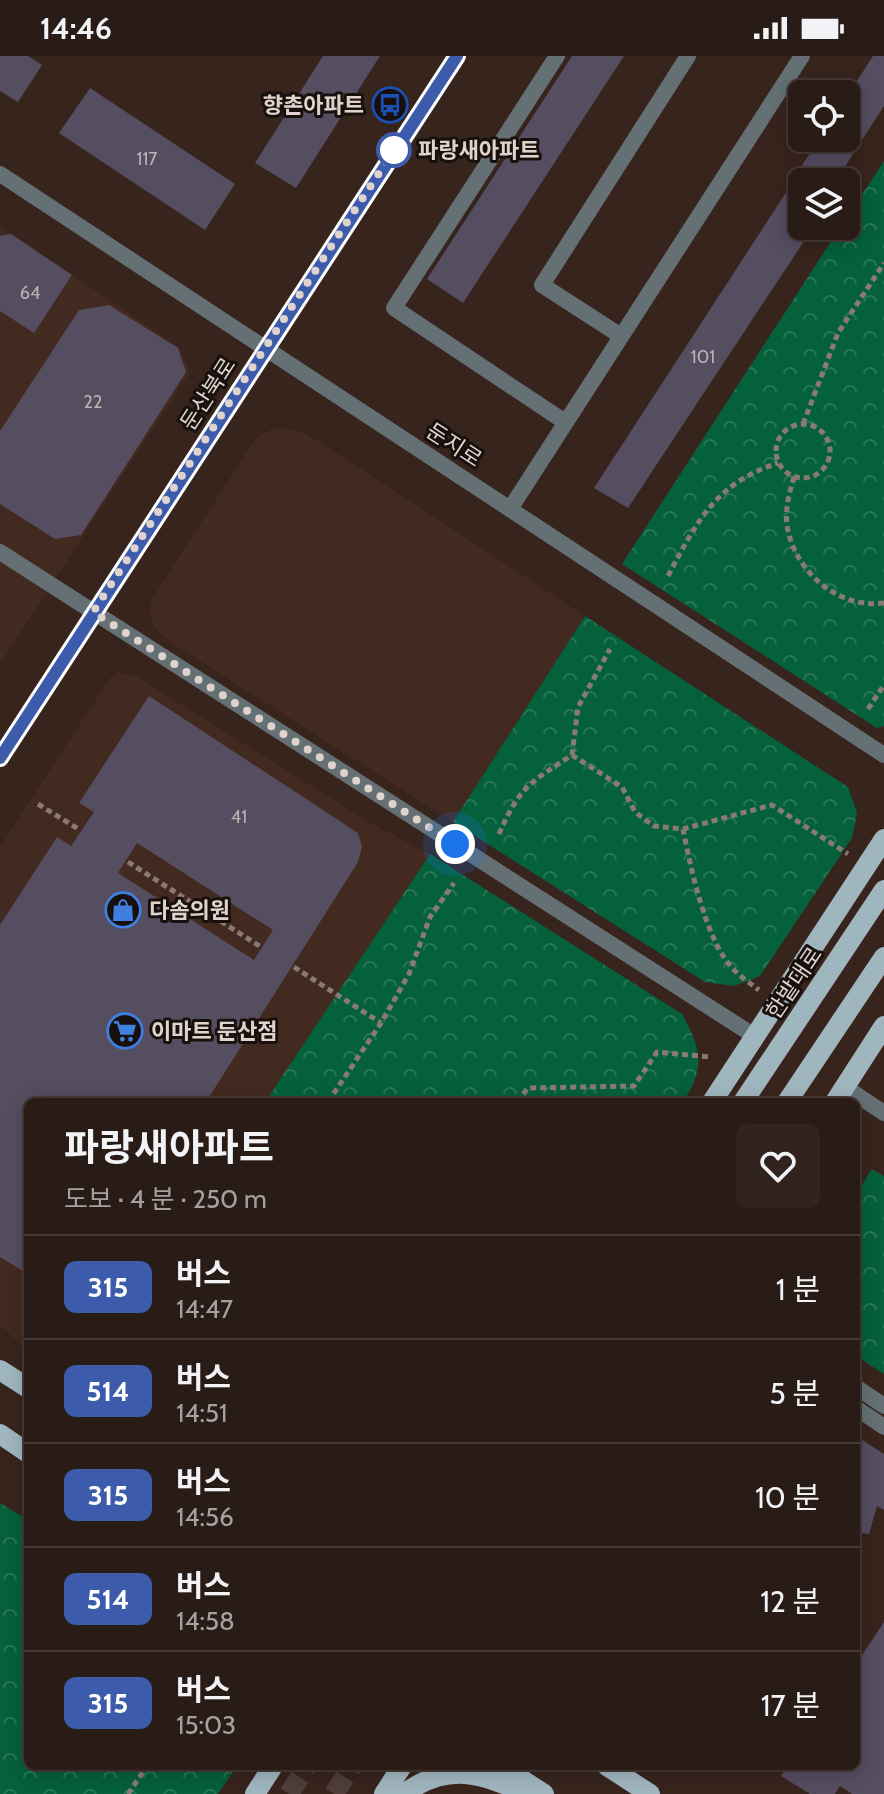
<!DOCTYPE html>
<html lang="ko">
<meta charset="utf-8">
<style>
body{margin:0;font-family:Cabin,"Noto Sans KR",sans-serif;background:#31241f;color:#f1f3f6;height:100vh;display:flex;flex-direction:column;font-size:30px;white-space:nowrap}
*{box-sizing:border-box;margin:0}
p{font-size:26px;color:#a5a1a1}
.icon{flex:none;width:44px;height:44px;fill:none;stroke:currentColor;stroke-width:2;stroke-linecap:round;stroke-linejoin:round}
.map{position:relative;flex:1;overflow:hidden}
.details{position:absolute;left:24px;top:1042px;width:836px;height:672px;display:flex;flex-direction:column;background:#291b16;border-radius:12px;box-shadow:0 4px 20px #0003,0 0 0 2px #453935}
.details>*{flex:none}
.badge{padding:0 16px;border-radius:12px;font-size:28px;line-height:52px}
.fabs{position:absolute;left:788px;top:24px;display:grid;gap:16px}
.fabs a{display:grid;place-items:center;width:72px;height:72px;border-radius:12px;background:#291b16;box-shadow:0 4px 20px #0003,0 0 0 2px #453935;font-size:40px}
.you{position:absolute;width:40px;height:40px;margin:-20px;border:6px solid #fff;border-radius:50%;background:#1a73e8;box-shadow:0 0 0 12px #1a73e833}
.map>.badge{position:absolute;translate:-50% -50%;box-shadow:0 0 0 4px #fff}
.round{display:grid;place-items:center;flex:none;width:84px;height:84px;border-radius:12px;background:#31241f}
.overview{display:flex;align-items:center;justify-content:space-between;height:136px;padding:0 40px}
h1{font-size:38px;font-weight:700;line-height:60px}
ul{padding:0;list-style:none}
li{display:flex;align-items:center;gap:24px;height:104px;padding:0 40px;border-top:2px solid #453935}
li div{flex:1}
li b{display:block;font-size:30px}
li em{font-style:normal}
li .badge{min-width:88px;font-weight:700;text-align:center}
.status{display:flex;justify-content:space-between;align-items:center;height:56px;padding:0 40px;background:#291b16;direction:ltr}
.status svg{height:22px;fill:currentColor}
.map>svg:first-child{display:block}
</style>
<div class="status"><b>14:46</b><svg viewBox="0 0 49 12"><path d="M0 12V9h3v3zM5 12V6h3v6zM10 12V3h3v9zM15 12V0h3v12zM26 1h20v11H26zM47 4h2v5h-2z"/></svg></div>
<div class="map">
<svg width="884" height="1738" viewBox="0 0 884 1738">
<defs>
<pattern id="park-crowns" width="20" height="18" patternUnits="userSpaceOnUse" patternTransform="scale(2)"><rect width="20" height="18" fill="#05603c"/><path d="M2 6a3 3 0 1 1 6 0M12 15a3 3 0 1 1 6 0" fill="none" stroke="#297657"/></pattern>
</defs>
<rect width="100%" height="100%" fill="#37241d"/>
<path fill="#432a20" d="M0 170 179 291 190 316 0 608Z
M274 372 293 373 315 383 585 560 453 766 170 586 155 572 149 557 152 543 256 382Z
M118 616 137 621 372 768 430 798 265 1046H28V1296L0 1269V791L110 622Z"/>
<path fill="url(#park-crowns)" d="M884 105V670L877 672 622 508 841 170H846V163Z
M585 560 848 731 857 757 852 782 760 920 734 930 705 926 453 766Z
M430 798 682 958C701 992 706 1012 683 1046H265Z
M872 1113 884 1120V1318L856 1300V1138Z
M0 1447 28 1464V1710H237L218 1738H0Z"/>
<path fill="#554d60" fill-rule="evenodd" d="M0 0H28L42 9 18 46 0 35Z
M323 0H380L296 132 255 107Z
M572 0H624L463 247 427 223Z
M873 0H884V50L835 126H824L801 111 820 82H846V42Z
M90 32 235 128 205 174 59 77Z
M787 135 802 145V170H814L628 452 594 432Z
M11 178 72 219 34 277 0 255V180Z
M109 249 178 292 186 316 81 479 55 483 0 448V375L79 254Z
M149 640 358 777 362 791 358 806 206 1046H28V1218L0 1201V869L57 781 71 790 94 756 79 747ZM137 787 273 874 254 904 118 817Z
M856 1380 884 1398V1454L877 1450 869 1478 856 1476Z
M884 1566V1738H852L840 1730 835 1738H810L781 1720 787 1710H856V1608Z"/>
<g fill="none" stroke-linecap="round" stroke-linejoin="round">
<path stroke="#503e38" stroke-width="20" stroke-dasharray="20 10" stroke-linecap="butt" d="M289 1738 307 1710
M334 1738 352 1710"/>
<path stroke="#8a7a74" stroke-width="5" stroke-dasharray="6 4" stroke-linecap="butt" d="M776 395a27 27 0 1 1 54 0a27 27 0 1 1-54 0Z
M803 368 838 277 884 207
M794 421C789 437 785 453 787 470 795 516 838 553 884 547
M668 520C697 465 716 427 778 407
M868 653 884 629
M572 699 622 731 635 756 654 770 683 773 772 749 848 798
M38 748 80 774
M683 773C691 813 706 886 734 914 742 922 751 928 759 934
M499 778C520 730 530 727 572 699L578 651 610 593
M128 806 261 891
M294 911 381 967
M328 1046 381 967 409 918 430 861 454 827
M517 1046 528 1032 634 1030 657 996 710 1001
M128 1738 147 1710"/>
<path stroke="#657074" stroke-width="16" d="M557 0 394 252 565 366
M621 280 542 229 688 0
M510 453 802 0
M856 1331 884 1350
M856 1352 884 1371"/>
<path stroke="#657074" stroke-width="16" d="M0 118 884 699
M0 496 756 981"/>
<path stroke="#657074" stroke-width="16" d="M0 703 457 0
M845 1031 884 1057"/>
<path stroke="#a0b6bf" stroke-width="20" d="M712 1046 884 783
M743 1046 884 834
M787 1046 884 901
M835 1046 884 970
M0 1314 28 1332
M0 1378 28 1397
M501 1710 544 1738
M607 1710 650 1738
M255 1738 273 1710
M384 1738 402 1710
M404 1738C449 1704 483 1719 529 1738"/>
</g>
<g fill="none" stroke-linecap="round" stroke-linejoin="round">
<defs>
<path id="line" d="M0 702 457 0"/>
</defs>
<use href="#line" stroke="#fff" stroke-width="18"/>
<use href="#line" stroke="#3d5bab" stroke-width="12"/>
<path stroke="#e0d3ce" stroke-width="8" stroke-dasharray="0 14.4" d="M394 94 93 556 455 788"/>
</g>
<defs>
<symbol id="bus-ring" viewBox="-11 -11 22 22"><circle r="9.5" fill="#18100c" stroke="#1a4fb4" stroke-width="1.5"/><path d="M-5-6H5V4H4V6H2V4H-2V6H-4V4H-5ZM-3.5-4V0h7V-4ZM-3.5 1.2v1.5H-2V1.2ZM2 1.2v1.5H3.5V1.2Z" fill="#1a4fb4"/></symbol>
<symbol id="shop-ring" viewBox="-11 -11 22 22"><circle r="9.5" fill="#18100c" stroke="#3f7fe0" stroke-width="1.5"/><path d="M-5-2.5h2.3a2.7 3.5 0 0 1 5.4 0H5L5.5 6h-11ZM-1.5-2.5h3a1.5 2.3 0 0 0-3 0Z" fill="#3f7fe0"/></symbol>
<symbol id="supermarket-ring" viewBox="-11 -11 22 22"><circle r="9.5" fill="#18100c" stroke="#3f7fe0" stroke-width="1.5"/><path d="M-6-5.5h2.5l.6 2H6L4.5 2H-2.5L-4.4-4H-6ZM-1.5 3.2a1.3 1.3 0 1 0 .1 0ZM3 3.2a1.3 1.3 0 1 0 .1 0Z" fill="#3f7fe0"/></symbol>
</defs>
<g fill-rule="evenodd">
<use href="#bus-ring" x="370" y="29" width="40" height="40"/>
<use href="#shop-ring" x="103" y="834" width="40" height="40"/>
<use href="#supermarket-ring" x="105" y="955" width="40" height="40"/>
</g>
<circle fill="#fff" stroke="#3d5bab" stroke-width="4" cx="394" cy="94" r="16"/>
<g text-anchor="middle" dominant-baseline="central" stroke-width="6" stroke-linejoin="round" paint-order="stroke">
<g font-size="18" fill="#bdb2b2">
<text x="147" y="103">117</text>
<text x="30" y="237">64</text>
<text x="703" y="301">101</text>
<text x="93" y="346">22</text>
<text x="239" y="761">41</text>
</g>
<g font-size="22" font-weight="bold" fill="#e0d3ce" stroke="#18100c" text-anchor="start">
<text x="364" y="49" text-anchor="end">향촌아파트</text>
<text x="149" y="854">다솜의원</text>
<text x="151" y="975">이마트 둔산점</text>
</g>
<g font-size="22" font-weight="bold" fill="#e0d3ce" stroke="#18100c" text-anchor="start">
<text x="418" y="94">파랑새아파트</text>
</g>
<g font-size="22" fill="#e0d3ce" stroke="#18100c">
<text transform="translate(208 338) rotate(-57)">둔산북로</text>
<text transform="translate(454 389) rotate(33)">둔지로</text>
<text transform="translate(794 927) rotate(-56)">한밭대로</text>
</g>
</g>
</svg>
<div class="fabs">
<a><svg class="icon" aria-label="locate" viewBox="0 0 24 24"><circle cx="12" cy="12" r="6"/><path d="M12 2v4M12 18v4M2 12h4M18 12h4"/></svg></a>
<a><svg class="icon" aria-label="layers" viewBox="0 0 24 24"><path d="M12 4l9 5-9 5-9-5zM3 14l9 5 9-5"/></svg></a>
</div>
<div class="you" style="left:455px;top:788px"></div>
<section class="details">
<div class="overview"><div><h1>파랑새아파트</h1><p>도보 · 4 분 · 250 m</p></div><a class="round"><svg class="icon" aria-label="heart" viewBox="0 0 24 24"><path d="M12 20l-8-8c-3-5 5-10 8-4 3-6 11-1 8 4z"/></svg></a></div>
<ul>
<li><span class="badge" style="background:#3d5bab;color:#fff">315</span><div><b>버스</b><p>14:47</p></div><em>1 분</em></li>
<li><span class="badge" style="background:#3d5bab;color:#fff">514</span><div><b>버스</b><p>14:51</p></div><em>5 분</em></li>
<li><span class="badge" style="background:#3d5bab;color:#fff">315</span><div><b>버스</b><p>14:56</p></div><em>10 분</em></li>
<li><span class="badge" style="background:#3d5bab;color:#fff">514</span><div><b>버스</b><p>14:58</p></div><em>12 분</em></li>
<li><span class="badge" style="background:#3d5bab;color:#fff">315</span><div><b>버스</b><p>15:03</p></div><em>17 분</em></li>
</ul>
</section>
</div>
